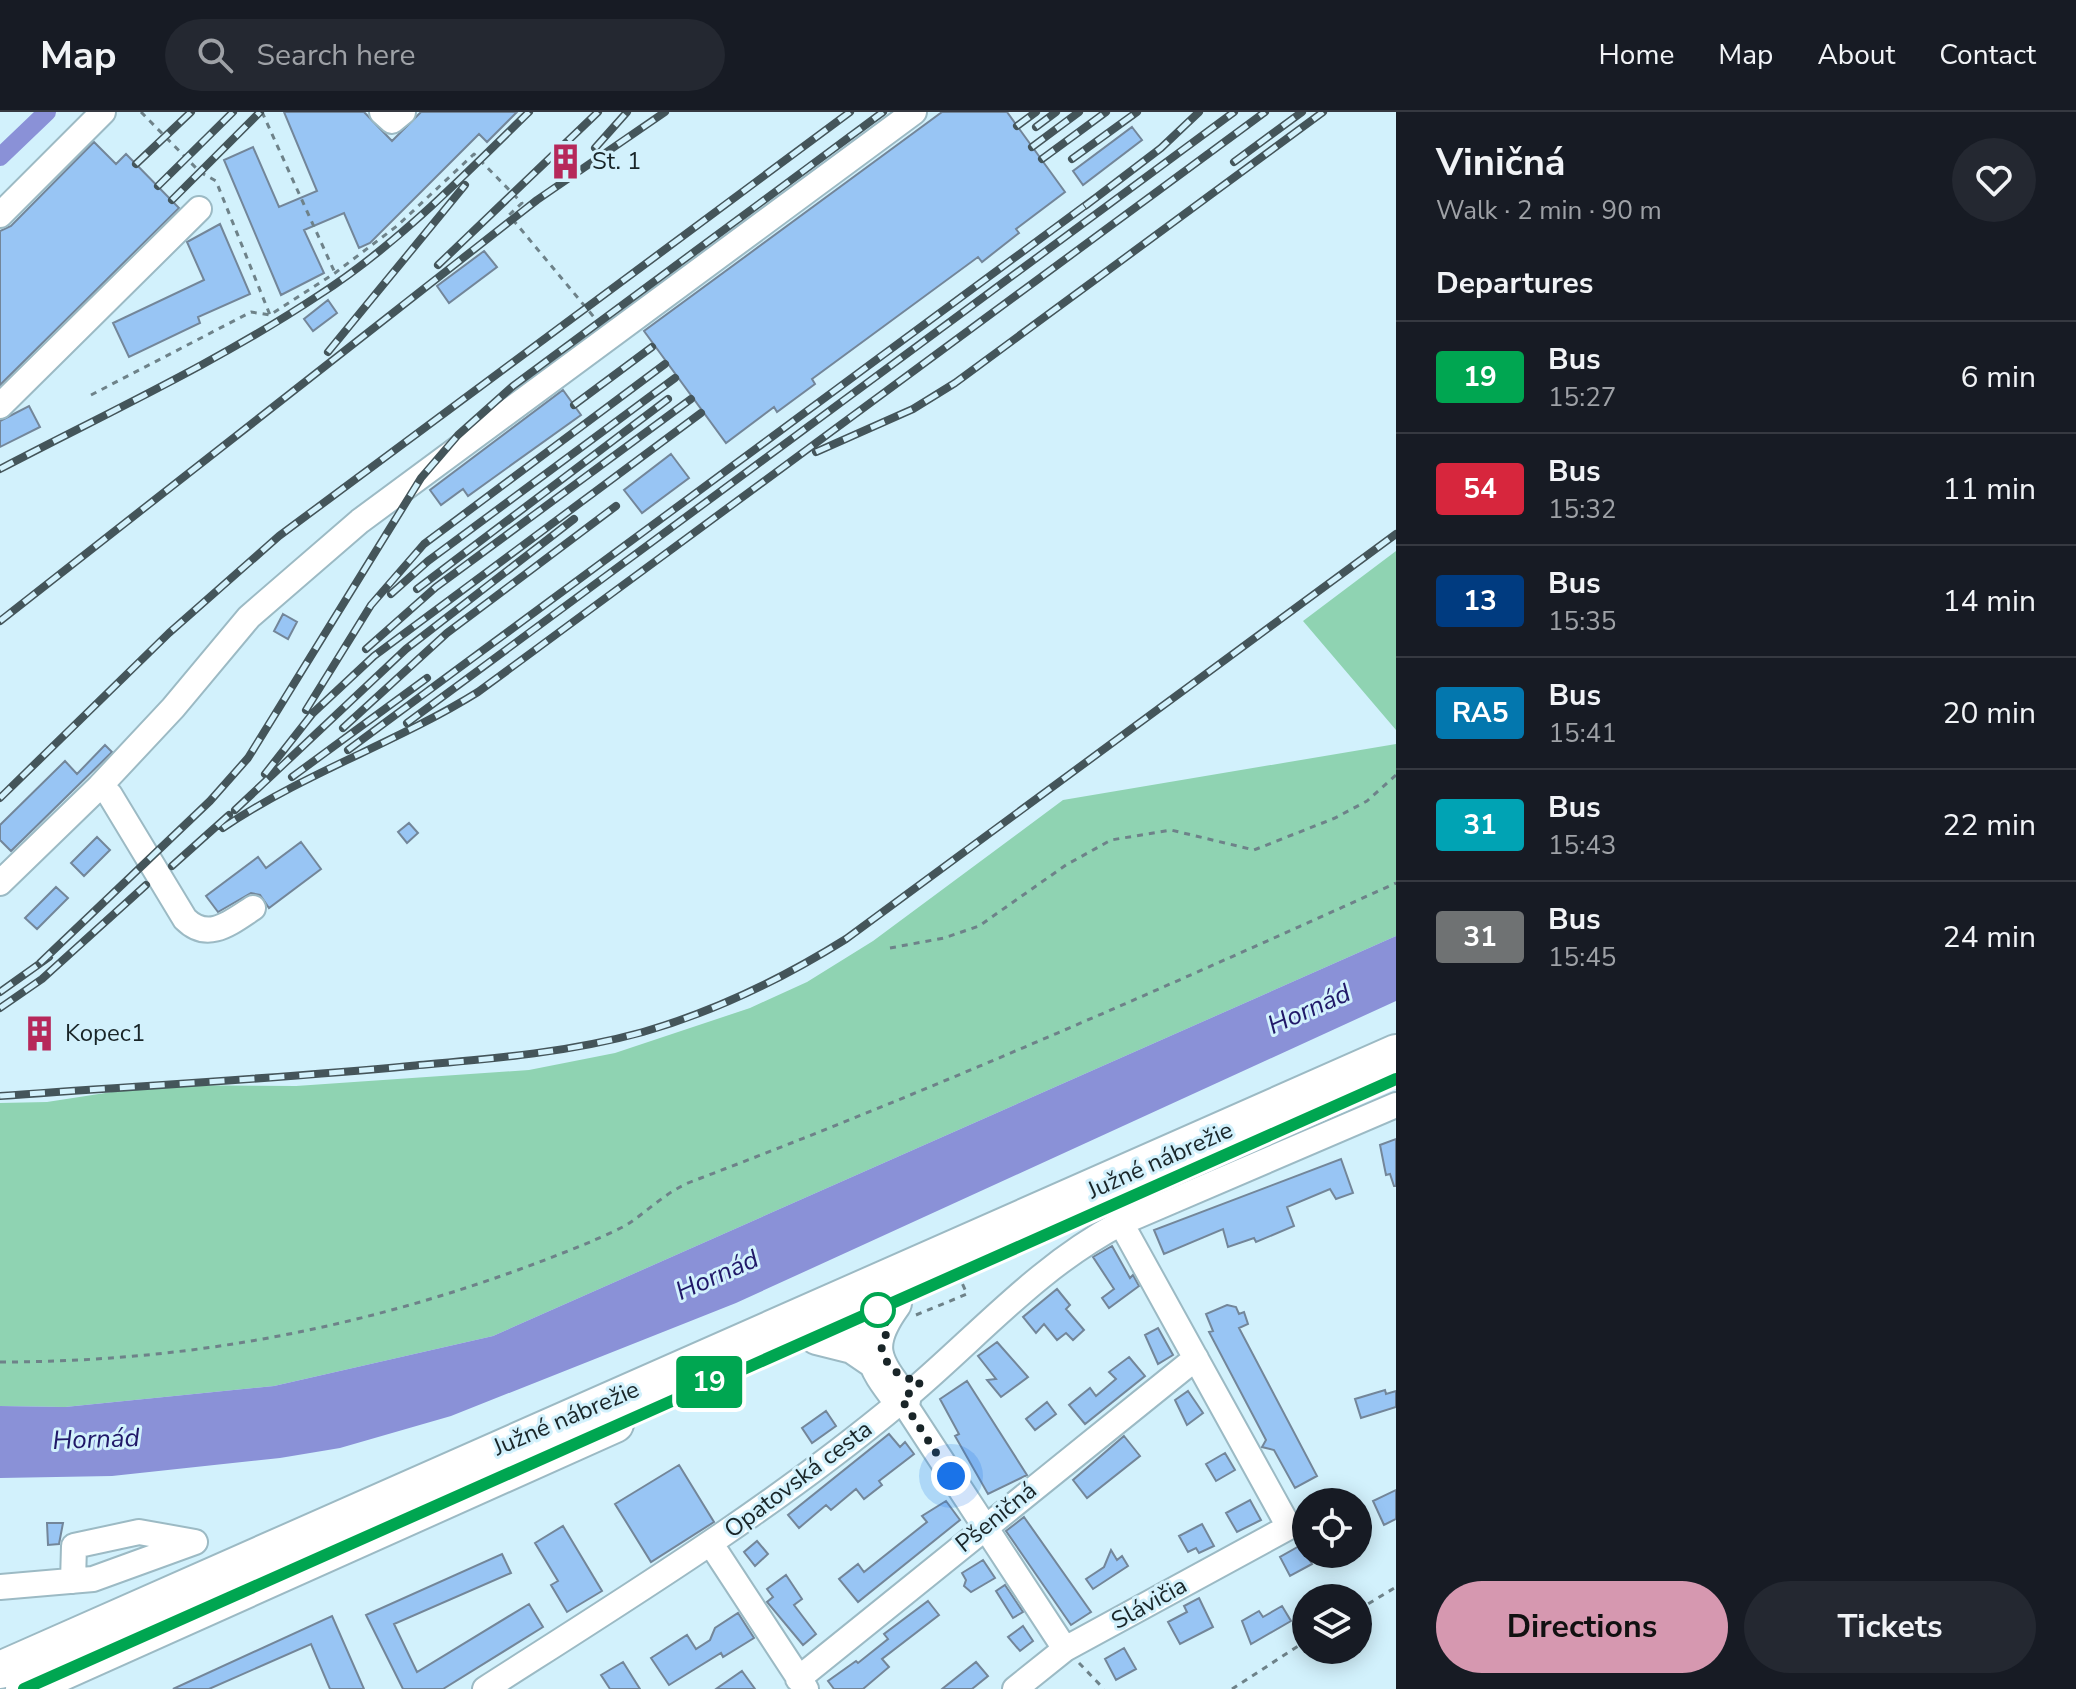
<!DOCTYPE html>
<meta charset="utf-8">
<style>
body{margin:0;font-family:"Nunito Sans",sans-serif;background:#242831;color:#f1f3f6;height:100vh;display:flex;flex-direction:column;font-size:30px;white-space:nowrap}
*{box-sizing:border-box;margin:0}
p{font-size:26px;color:#9ea1a6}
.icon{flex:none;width:44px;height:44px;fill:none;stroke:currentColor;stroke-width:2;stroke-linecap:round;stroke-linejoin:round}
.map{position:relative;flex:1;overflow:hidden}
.side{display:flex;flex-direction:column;background:#171b24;width:680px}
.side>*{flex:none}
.badge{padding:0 16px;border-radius:6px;font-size:28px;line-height:52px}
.controls{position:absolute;left:1292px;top:1376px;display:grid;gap:16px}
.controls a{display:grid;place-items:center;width:80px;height:80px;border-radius:50%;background:#171b24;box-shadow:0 4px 20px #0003;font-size:40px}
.you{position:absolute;width:40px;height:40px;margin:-20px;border:6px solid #fff;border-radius:50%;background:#1a73e8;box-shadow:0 0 0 12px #1a73e833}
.map>.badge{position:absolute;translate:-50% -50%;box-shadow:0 0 0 4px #fff}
h2{padding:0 40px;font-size:30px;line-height:72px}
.round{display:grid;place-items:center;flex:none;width:84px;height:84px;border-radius:42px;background:#242831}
.head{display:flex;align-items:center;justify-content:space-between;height:136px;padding:0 40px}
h1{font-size:38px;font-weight:700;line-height:60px}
.primary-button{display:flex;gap:16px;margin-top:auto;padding:16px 40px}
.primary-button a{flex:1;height:92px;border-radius:48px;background:#d698b0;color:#111;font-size:32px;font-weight:700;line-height:92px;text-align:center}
.primary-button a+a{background:#242831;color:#f1f3f6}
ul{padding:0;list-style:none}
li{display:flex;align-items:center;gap:24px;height:112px;padding:0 40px;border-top:2px solid #363941}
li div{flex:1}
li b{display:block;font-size:30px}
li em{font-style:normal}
li .badge{min-width:88px;font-weight:700;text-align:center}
header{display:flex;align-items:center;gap:48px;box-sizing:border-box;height:112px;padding:0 40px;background:#171b24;border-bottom:2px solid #363941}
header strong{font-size:38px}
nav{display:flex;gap:44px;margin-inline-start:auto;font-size:28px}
.search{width:560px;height:72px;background:#242831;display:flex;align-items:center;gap:20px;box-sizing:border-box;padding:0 28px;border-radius:44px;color:#9ea1a6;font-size:30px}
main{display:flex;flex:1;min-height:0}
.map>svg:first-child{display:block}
</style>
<header>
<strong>Map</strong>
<div class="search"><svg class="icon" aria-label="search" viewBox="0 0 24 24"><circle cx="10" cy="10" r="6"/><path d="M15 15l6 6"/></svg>Search here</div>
<nav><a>Home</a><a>Map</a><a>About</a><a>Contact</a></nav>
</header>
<main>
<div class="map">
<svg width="1396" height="1577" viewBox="0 0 1396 1577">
<rect width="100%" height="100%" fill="#d2f1fc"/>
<path fill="#8fd3b2" d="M1396 439V618L1303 509Z
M1396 632V824L493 1224 274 1274 65 1295 0 1294V991L47 990 157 973 296 974 529 958 615 941 750 896 807 870 873 829 1063 688Z"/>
<path fill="#8a91d7" d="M1396 824V889L736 1191 451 1304 340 1336 280 1346 112 1364 0 1366V1294L65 1295 274 1274 493 1224Z"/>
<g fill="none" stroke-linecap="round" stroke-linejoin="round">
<path stroke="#8a91d7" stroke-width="18" d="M0 45 47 0"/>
</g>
<path fill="#98c5f4" stroke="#738699" stroke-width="2" d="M284 0H364L392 29 421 0H517L487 30 479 22 370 131 359 136 344 101 304 118 324 161 281 183 224 48 253 35 279 95 317 79Z
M942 0H1007L1065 80 1016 117 1019 121 982 150 978 145 812 267 815 272 777 300 774 295 726 331 644 219Z
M1132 15 1142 28 1083 73 1073 59Z
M94 30 116 52 126 42 179 96 0 273V119L11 114Z
M220 112 250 182 198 205 200 211 129 245 113 211 204 168 187 130Z
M484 139 497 155 449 191 437 174Z
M328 188 337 201 313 219 304 207Z
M563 278 581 303 468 384 463 377 441 393 430 378Z
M29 294 40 315 0 335V309Z
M671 342 689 366 642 401 624 378Z
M283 502 297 510 288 527 274 519Z
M105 633 112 640 11 739 0 728V713L65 649 77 662Z
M409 711 418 721 407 731 398 720Z
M97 725 110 738 84 764 71 751Z
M301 730 321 757 269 796 260 783 251 781 218 800 206 784 258 745 266 756Z
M56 775 68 786 37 817 25 806Z
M1396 1027V1074H1394L1390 1062 1386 1063 1380 1033Z
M1341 1047 1353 1081 1336 1087 1330 1077 1287 1095 1294 1114 1256 1130 1254 1126 1228 1135 1223 1117 1164 1142 1154 1118Z
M1112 1134 1130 1166 1133 1163 1139 1174 1109 1196 1102 1186 1114 1177 1093 1145Z
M1057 1177 1070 1193 1066 1197 1084 1218 1073 1228 1066 1221 1057 1228 1044 1212 1036 1221 1023 1205Z
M1227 1193 1236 1195 1239 1202 1244 1200 1248 1212 1239 1216 1317 1364 1295 1376 1274 1338 1262 1335 1266 1328 1209 1220 1213 1219 1206 1202Z
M1158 1216 1173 1243 1158 1252 1145 1223Z
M997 1230 1028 1265 1001 1285 987 1268 996 1267 978 1244Z
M1129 1245 1145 1264 1085 1312 1069 1293 1090 1276 1096 1284 1116 1267 1109 1260Z
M967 1269 1027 1363 988 1382 955 1324 959 1322 940 1287Z
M1385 1278 1386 1282 1396 1279V1295L1361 1306 1355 1287Z
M1188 1279 1203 1301 1187 1313 1175 1288Z
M1047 1290 1056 1302 1035 1318 1026 1307Z
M826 1299 836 1314 812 1331 802 1316Z
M889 1322 900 1335 905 1330 914 1342 879 1369 882 1373 864 1387 856 1377 831 1398 826 1393 799 1416 788 1403Z
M1124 1324 1140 1344 1087 1386 1073 1368Z
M1225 1341 1235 1358 1216 1369 1206 1352Z
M679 1353 714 1410 651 1450 615 1392Z
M1396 1378V1407L1384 1413 1373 1389Z
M1250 1388 1261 1408 1237 1420 1226 1401Z
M946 1389 960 1408 858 1490 839 1467 858 1452 864 1460 927 1410 922 1404Z
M1024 1405 1091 1500 1071 1513 1006 1419Z
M47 1411H63L59 1432 48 1433Z
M1202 1412 1214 1434 1199 1441 1196 1436 1188 1440 1179 1424Z
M563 1414 602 1479 567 1500 551 1473 558 1469 535 1431Z
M757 1429 768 1442 755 1454 744 1440Z
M1301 1433 1312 1452 1290 1464 1280 1445Z
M1111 1438 1117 1448 1122 1444 1128 1454 1093 1477 1086 1467 1104 1455Z
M502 1442 511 1461 394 1512 417 1560 529 1492 543 1515 443 1577H403L366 1503Z
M983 1448 995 1466 971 1480 964 1474 966 1468 962 1461Z
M786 1463 802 1487 794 1493 816 1522 803 1533 767 1490 773 1485 767 1477Z
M1005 1473 1023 1500 1013 1506 996 1479Z
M1199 1486 1213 1515 1180 1532 1168 1510 1187 1500 1184 1494Z
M928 1489 939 1503 882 1547 889 1555 863 1577H834L828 1569 856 1549 858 1551 888 1527 884 1522Z
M1282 1494 1291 1509 1251 1532 1242 1509 1259 1499 1263 1505Z
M738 1501 754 1526 723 1545 721 1541 669 1573 651 1546 687 1523 696 1537 710 1528 715 1516Z
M332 1504 364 1577H330L311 1532 209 1577H173Z
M1023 1514 1033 1529 1020 1539 1008 1525Z
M1124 1536 1136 1557 1116 1568 1105 1547Z
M623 1550 640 1577H610L601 1563Z
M976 1550 988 1564 972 1577H942Z
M742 1559 755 1577H716Z"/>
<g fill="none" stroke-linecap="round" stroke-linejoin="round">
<defs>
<path id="minor" d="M382 0 392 9 403 0
M0 103 103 0
M0 294 199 97
M100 674 173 596 249 505 360 409 914 0
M0 771 100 674 110 683 185 807C208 830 230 811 253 796
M902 1288 1065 1537
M711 1432 806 1577
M0 1475 93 1467 195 1430 139 1420 74 1434 73 1469
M798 1567 1196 1246
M485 1577C627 1486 770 1398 900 1290 974 1229 1035 1156 1121 1111L1396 993
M1015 1577 1065 1537 1289 1415 1121 1111"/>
<path id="highway" d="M893 1191C862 1234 872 1249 902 1288
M817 1224 853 1233 875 1248
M0 1558 1396 941
M24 1577 615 1312"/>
</defs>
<use href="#minor" stroke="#9cbac4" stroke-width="28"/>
<use href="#highway" stroke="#9cbac4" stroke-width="40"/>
<path stroke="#6e8289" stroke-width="3" stroke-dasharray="6 6" stroke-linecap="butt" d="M141 0 200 60 216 69 270 203
M262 0 335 161
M91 283 251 200 270 203 335 161 397 114 474 42 522 91 509 103 598 210
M890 836 944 826 979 814 1066 753 1111 728 1171 718 1254 738 1335 706 1367 689 1396 663
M916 1203 967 1182 958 1162
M0 1250C207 1250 399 1209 590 1130 603 1124 619 1118 631 1110 651 1096 669 1078 693 1069 931 979 1164 876 1396 771
M1358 1498 1396 1475
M1079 1551 1104 1577
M1232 1577 1306 1529"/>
<use href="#minor" stroke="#fff" stroke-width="24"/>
<use href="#highway" stroke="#fff" stroke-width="36"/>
<defs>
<path id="rail" d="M1017 14 1036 0
M1036 15 1056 0
M1032 35 1079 0
M595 36 627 0
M1042 47 1106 0
M1072 47 1137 0
M1234 50 1302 0
M136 52 191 0
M158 74 233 0
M172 88 260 0
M1085 94 1161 36 1199 0
M438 153 598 0
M328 240 465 73
M574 293 652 235
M816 340 913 297 955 271 1323 0
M0 357C107 301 218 250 319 183 397 133 463 64 529 0
M417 477 668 287
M391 482 428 449 675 266
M0 509 537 88 665 0
M366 537 436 475 691 287
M306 598 371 493 424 432 665 252
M407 611 1234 0
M343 616 447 521 616 394
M348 638 1094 87
M265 662 313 601 374 544 701 301
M292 665 427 566
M0 686 169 521 279 424 850 0
M235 698 406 537 574 407
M223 716C304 661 396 631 478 580L1265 0
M172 754 229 703
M40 851 210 689 248 646 421 366 458 323 513 274 883 0
M0 880 49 845
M0 896 42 867 146 773
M0 984C137 974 274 967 410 954 489 947 567 941 643 920 716 899 782 867 846 827L1396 422"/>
</defs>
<use href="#rail" stroke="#44555a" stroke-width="8"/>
<use href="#rail" stroke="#d2f1fc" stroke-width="5" stroke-dasharray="15" stroke-linecap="butt"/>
</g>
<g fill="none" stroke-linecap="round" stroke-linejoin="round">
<defs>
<path id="line" d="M24 1577 1396 967"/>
</defs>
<use href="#line" stroke="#fff" stroke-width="18"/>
<use href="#line" stroke="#00a651" stroke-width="12"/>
<path stroke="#192528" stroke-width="8" stroke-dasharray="0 14.4" d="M878 1198 889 1216 881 1233C885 1256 900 1266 921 1270L902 1288 951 1364"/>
</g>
<defs>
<symbol id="building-bare" viewBox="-9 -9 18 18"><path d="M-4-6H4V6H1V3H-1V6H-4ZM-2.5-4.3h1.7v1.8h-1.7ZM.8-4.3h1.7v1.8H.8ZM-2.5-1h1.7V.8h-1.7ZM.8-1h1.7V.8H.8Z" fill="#b6285a" stroke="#d2f1fc" stroke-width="2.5" paint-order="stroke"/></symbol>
</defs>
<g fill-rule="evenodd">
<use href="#building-bare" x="540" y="24" width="51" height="51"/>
<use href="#building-bare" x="14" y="896" width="51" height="51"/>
</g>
<circle fill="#fff" stroke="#00a651" stroke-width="4" cx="878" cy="1198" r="16"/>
<g text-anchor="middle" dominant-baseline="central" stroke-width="6" stroke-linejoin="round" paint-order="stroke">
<g font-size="24" fill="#192528" stroke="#d2f1fc" text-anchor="start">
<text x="592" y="49">St. 1</text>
<text x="65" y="921">Kopec1</text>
</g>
<g font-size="24" fill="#192528" stroke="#d2f1fc">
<text transform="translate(1160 1048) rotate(-24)">Južné nábrežie</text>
<text transform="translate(566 1306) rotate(-23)">Južné nábrežie</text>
<text transform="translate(798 1367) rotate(-37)">Opatovská cesta</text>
<text transform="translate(996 1405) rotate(-39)">Pšeničná</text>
<text transform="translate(1149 1491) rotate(-29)">Slávičia</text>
</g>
<g font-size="26" font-style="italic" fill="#201868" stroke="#d2f1fc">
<text transform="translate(1309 897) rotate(-24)">Hornád</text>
<text transform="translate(717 1163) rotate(-24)">Hornád</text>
<text transform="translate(96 1327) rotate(-2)">Hornád</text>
</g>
</g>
</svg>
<div class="controls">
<a><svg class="icon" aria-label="locate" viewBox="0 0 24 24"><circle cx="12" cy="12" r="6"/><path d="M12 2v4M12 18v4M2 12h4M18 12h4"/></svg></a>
<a><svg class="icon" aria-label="layers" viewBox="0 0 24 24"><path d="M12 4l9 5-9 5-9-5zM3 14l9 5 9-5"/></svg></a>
</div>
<div class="you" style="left:951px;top:1364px"></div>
<b class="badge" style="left:709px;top:1270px;background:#00a651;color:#fff">19</b>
</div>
<section class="side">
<div class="head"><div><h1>Viničná</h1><p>Walk · 2 min · 90 m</p></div><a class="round"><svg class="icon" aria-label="heart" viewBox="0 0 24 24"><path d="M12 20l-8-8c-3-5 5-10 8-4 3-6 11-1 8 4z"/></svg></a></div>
<h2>Departures</h2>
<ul>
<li><span class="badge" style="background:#00a651;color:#fff">19</span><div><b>Bus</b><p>15:27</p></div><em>6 min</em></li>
<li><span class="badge" style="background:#d7263d;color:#fff">54</span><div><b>Bus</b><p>15:32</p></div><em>11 min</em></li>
<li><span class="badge" style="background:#003b80;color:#fff">13</span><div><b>Bus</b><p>15:35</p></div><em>14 min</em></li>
<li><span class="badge" style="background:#0377ae;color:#fff">RA5</span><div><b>Bus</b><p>15:41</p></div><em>20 min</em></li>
<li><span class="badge" style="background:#00a3b4;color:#fff">31</span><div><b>Bus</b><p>15:43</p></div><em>22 min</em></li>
<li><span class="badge" style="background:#6f7273;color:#fff">31</span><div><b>Bus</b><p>15:45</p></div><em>24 min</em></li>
</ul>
<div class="primary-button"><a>Directions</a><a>Tickets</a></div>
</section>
</main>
